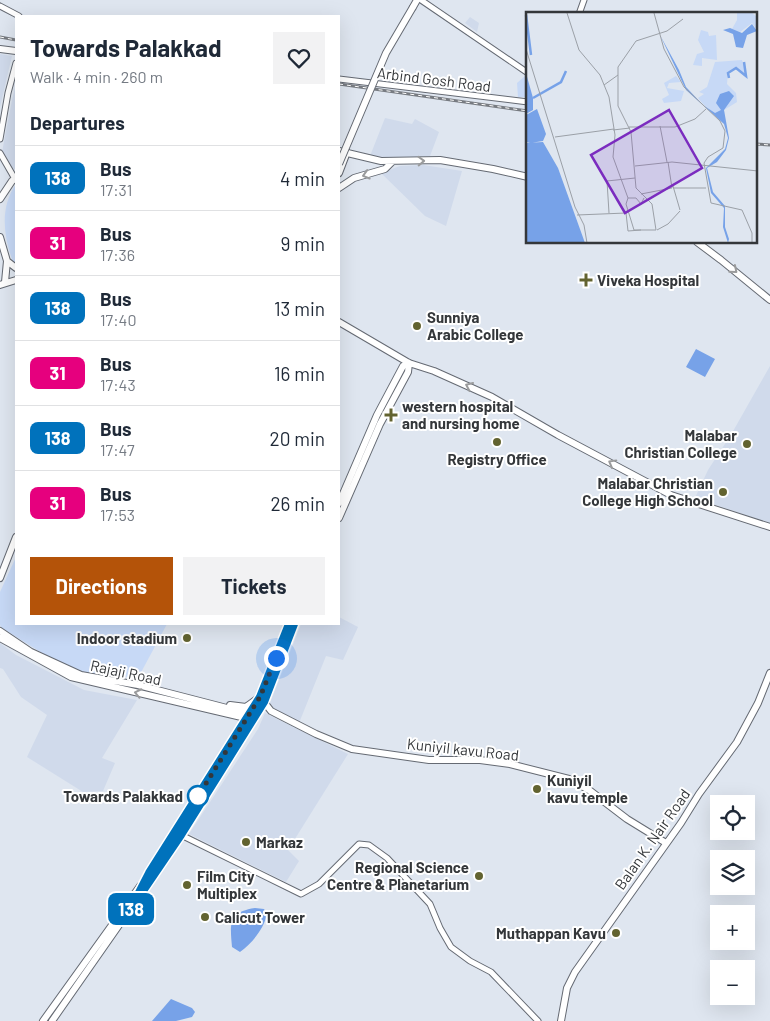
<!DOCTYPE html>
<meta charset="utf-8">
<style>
body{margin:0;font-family:Barlow,sans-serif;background:#f2f2f3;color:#1f2937;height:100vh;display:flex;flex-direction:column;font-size:19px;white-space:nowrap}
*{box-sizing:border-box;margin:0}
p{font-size:16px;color:#747a83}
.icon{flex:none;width:28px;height:28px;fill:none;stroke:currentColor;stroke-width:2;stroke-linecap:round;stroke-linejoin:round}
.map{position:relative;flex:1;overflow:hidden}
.details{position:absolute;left:15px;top:15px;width:325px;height:610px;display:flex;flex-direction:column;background:#fff;border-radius:0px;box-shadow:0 5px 20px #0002}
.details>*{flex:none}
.badge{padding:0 10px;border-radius:8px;font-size:18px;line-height:32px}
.buttons{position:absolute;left:710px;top:795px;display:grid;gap:10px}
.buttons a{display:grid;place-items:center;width:45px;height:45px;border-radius:0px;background:#fff;box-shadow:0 5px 20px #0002;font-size:25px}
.you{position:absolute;width:25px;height:25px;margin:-12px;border:4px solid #fff;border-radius:50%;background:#1a73e8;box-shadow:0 0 0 8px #1a73e833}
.map>.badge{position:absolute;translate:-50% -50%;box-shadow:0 0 0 2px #fff}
h2{padding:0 15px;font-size:19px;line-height:45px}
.round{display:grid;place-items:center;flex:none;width:52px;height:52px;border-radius:0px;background:#f2f2f3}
.summary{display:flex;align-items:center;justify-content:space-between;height:85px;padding:0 15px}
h1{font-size:24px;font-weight:700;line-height:38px}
.button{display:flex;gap:10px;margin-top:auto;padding:10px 15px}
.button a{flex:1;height:58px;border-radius:0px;background:#b45309;color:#fff;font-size:20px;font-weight:700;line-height:58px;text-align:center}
.button a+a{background:#f2f2f3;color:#1f2937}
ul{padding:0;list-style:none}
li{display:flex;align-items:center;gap:15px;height:65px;padding:0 15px;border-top:1px solid #e0e1e3}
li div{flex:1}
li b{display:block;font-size:19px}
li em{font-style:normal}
li .badge{min-width:55px;font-weight:700;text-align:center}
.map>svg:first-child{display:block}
</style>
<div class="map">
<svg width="770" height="1021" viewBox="0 0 770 1021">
<rect width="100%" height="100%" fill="#dfe6f0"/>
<path fill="#d0daeb" d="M470 17 479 23 477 32 465 23Z
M0 54 12 56 0 107Z
M16 84V170L12 168 2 152 12 100Z
M385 118 412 124 415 119 439 132 430 156 392 159 370 156Z
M423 165 462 171 446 226 425 216 381 173 400 166Z
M770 366V523L695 498 708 470 732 433Z
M339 617 358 627 343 660 326 656 299 723 276 711 270 703 301 624H339Z
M0 643 16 655 84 690 137 700 102 758 115 763 103 791 83 792 27 757 47 715 21 697 3 669 0 668Z
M265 713 348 754 288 850 299 861 286 882 189 834 258 729Z"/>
<path fill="#c7d9f6" d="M525 76 527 77V97H518L517 83Z
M16 184V264L13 262C3 235 0 207 16 184Z
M16 557V624H167L138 678 81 672 66 668 2 628 0 625V592Z"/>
<path fill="#77a2e8" d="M696 349 715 359 705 377 686 367Z
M255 908 264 909 267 914C264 929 252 943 240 952L232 947C230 924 228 912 255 908Z
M171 999 192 1008 195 1012 192 1017 176 1021H152Z"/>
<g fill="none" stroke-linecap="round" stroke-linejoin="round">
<defs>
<path id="minor" d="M421 0 528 73
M0 6 19 16
M579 14 584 0
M339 79 528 102
M0 139 8 93 16 63
M0 153 15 179
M181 835 301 894 319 884 359 844 369 845 387 858 430 904 440 928 451 947 470 961 491 972 538 1021"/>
<path id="major" d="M413 7 417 0
M0 49 16 51
M339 151 381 161 440 160 493 169 528 177
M339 173 347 152
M339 188 354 178 385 169 392 162
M0 199 12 181 16 178
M0 237 7 261 16 268
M697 242 721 260 770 300
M5 282 7 261
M0 285 16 280
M339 322 409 363 434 371 492 397 558 435 671 495 770 527
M339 503 377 415 403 366 409 363
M339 518 380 424 408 372 409 363
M0 578 16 537
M0 631 31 652 81 675 138 685 250 714 252 717
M0 638 71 677 250 719
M279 649 289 624
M264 702 271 711 316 734 352 749 429 760H480L510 764 569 779 589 790 627 819 666 843
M230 705 246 707 257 699
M139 891 257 703 273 666
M43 1021 140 886
M52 1021 154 875 254 720 264 702 294 624
M561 1021 567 988 575 972 681 823 699 794 737 742 758 703 770 673"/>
</defs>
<use href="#minor" stroke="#656a73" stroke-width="7"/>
<use href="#major" stroke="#656a73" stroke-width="8"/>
<use href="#minor" stroke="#fff" stroke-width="5"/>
<use href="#major" stroke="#fff" stroke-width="6"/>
<defs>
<path id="rail" d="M0 37 16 40
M339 84 528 111
M756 144 770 145"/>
</defs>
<use href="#rail" stroke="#777b81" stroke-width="3"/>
<use href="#rail" stroke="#fff" stroke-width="1" stroke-dasharray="4" stroke-linecap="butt"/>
<defs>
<path id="major-bridge" d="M339 164 386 53 413 7"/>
</defs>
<use href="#major-bridge" stroke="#656a73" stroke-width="8" stroke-linecap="butt"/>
<use href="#major-bridge" stroke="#fff" stroke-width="6"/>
</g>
<defs><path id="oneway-chevron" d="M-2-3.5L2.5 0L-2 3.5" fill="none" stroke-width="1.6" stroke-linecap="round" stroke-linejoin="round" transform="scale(1.25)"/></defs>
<g stroke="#9a9b9c">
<use href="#oneway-chevron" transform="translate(421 161) rotate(-2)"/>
<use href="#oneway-chevron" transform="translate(366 175) rotate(164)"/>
<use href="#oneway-chevron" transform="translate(734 270) rotate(40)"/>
<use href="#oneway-chevron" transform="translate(469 386) rotate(-156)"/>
<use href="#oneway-chevron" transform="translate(612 463) rotate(-151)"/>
<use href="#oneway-chevron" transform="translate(138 693) rotate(-168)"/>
</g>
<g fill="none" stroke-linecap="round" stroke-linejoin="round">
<defs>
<path id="line" d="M289 624 260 697 149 873 130 910 181 835 264 702 294 624"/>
</defs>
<use href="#line" stroke="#fff" stroke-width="11"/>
<use href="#line" stroke="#0072bc" stroke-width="8"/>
<path stroke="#34373a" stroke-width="5" stroke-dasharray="0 9" d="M198 796 195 801 260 697 276 658"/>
</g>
<g fill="#626330" stroke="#fff" stroke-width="2">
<path d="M583.5 272.5h5v5h5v5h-5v5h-5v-5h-5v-5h5z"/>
<circle cx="417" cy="326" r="5"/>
<path d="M388.5 407.5h5v5h5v5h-5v5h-5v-5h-5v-5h5z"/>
<circle cx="497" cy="442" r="5"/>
<circle cx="747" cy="444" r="5"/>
<circle cx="723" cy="492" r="5"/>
<circle cx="187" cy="638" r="5"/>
<circle cx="537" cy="789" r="5"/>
<circle cx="246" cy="842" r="5"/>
<circle cx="479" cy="876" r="5"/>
<circle cx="187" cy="885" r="5"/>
<circle cx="205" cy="917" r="5"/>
<circle cx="616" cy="933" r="5"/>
</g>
<circle fill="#fff" stroke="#0072bc" stroke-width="2.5" cx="198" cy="796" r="10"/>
<g text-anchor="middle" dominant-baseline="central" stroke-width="4" stroke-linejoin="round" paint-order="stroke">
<g font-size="15" fill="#34373a" stroke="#fff">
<text transform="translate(434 79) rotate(7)">Arbind Gosh Road</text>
<text transform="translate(126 672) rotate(12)">Rajaji Road</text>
<text transform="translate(463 749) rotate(6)">Kuniyil kavu Road</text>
<text transform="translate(652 839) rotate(-55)">Balan K. Nair Road</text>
</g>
<g font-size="15" font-weight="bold" fill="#34373a" stroke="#fff" text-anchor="start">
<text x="597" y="280">Viveka Hospital</text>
<text x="427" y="317">Sunniya<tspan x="427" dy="17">Arabic College</tspan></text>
<text x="402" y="406">western hospital<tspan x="402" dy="17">and nursing home</tspan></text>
<text x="737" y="435" text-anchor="end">Malabar<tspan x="737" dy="17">Christian College</tspan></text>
<text x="497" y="459" text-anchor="middle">Registry Office</text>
<text x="713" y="483" text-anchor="end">Malabar Christian<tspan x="713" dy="17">College High School</tspan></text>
<text x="177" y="638" text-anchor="end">Indoor stadium</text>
<text x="547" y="780">Kuniyil<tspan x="547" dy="17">kavu temple</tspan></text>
<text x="256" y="842">Markaz</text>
<text x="469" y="867" text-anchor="end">Regional Science<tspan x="469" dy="17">Centre &amp; Planetarium</tspan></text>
<text x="197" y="876">Film City<tspan x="197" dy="17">Multiplex</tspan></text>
<text x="215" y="917">Calicut Tower</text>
<text x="606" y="933" text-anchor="end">Muthappan Kavu</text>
</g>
<g font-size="15" font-weight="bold" fill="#34373a" stroke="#fff" text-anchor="end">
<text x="183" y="796">Towards Palakkad</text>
</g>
</g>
<g transform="translate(526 12)">
<rect width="231" height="231" fill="#dfe6f0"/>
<path d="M211 1H226L231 5V18L226 11 214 20 206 17 211 8ZM175 18 182 20 183 24 190 23 191 48 176 46V54L167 53 171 42 178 40 172 28ZM216 48 220 60 216 61 210 56 202 60 201 72 210 81 211 90 198 98 199 110 177 92 172 86 178 82 173 80 181 75 189 50ZM150 64 155 70 143 71 141 76 158 79 155 89 138 91 136 87 143 83 138 71Z" fill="#c7d9f6"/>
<path d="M226 12 231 19 221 23 217 36 210 35 207 22 197 18 204 16 216 21ZM134 23 153 58 160 75 177 93 189 101 195 98 190 91 194 82 203 79 208 84 198 98 203 126 200 138 191 150 181 156 187 180 199 194V215L203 227 202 231 197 215 198 196 185 181 180 156 199 137 202 126 198 112 160 78ZM0 61 7 86V98L0 102ZM11 97 20 122 17 129 4 131 0 130V103ZM17 130 32 156 59 231H0V131Z" fill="#77a2e8"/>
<path fill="none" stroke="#77a2e8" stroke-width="2.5" d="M0 3 5 43M203 66 202 61 210 56 220 64 218 50M7 86 35 70 40 59"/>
<path fill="none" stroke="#9ba0a7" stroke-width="1" d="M41 1 53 38 74 63 83 85 89 123 87 145 102 186H110L115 192 118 186M128 1 138 37 158 75 194 109 199 119 197 136 182 145 178 151 185 191 216 198 226 221V231M0 37 49 195 58 213 61 231M78 73 92 63M134 114 141 150M103 115H149L169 107 180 97M87 118 104 116M29 125 88 117M109 154 146 150 232 159M147 174 154 198M147 176H180M115 182 146 176 142 150M102 186 100 192 108 218H130M83 201 81 169 109 166M51 203 100 201 102 219 115 218M130 218 126 192 110 176 105 120 92 94V55L110 29 141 19 157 7M131 218 142 212 154 199"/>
<path fill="#7b2cbf" fill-opacity="0.15" stroke="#7b2cbf" stroke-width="2.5" d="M143 98 176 156 99 201 65 143Z"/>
<rect width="231" height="231" fill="none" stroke="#34373a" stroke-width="2.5"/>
</g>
</svg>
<div class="buttons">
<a><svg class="icon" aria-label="locate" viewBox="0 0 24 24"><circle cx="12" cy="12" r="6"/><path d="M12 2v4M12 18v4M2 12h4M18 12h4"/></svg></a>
<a><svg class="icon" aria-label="layers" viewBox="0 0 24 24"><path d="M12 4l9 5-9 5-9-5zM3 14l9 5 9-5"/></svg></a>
<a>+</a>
<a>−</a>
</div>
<div class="you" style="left:276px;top:658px"></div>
<b class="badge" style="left:131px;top:909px;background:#0072bc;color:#fff">138</b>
<section class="details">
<div class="summary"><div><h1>Towards Palakkad</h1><p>Walk · 4 min · 260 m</p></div><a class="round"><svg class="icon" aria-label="heart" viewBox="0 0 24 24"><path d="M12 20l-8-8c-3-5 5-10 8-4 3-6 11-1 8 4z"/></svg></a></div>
<h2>Departures</h2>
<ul>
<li><span class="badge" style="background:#0072bc;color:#fff">138</span><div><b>Bus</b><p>17:31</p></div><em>4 min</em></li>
<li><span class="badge" style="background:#e6007e;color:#fff">31</span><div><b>Bus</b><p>17:36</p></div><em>9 min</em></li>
<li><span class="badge" style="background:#0072bc;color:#fff">138</span><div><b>Bus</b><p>17:40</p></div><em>13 min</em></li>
<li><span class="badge" style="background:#e6007e;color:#fff">31</span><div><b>Bus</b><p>17:43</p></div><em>16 min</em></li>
<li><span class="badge" style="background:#0072bc;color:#fff">138</span><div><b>Bus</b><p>17:47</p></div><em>20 min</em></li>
<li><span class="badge" style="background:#e6007e;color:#fff">31</span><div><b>Bus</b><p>17:53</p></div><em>26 min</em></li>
</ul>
<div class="button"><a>Directions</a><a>Tickets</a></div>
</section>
</div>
